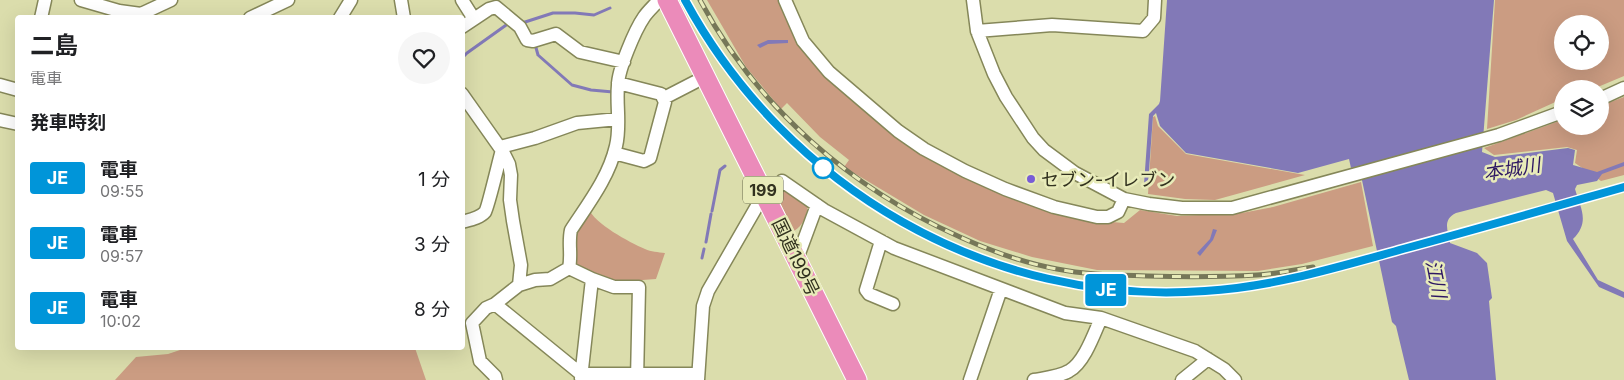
<!DOCTYPE html>
<html lang="ja">
<meta charset="utf-8">
<style>
body{margin:0;font-family:Inter,"Noto Sans JP",sans-serif;background:#f6f6f6;color:#202124;height:100vh;display:flex;flex-direction:column;font-size:19px;white-space:nowrap}
*{box-sizing:border-box;margin:0}
p{font-size:16px;color:#757577}
.icon{flex:none;width:28px;height:28px;fill:none;stroke:currentColor;stroke-width:2;stroke-linecap:round;stroke-linejoin:round}
.map{position:relative;flex:1;overflow:hidden}
.panel{position:absolute;left:15px;top:15px;width:450px;height:335px;display:flex;flex-direction:column;background:#fff;border-radius:5px;box-shadow:0 5px 20px #0002}
.panel>*{flex:none}
.badge{padding:0 10px;border-radius:4px;font-size:18px;line-height:32px}
.tools{position:absolute;left:1554px;top:15px;display:grid;gap:10px}
.tools a{display:grid;place-items:center;width:55px;height:55px;border-radius:50%;background:#fff;box-shadow:0 5px 20px #0002;font-size:25px}
.map>.badge{position:absolute;translate:-50% -50%;box-shadow:0 0 0 2px #fff}
h2{padding:0 15px;font-size:19px;line-height:45px}
.round{display:grid;place-items:center;flex:none;width:52px;height:52px;border-radius:26px;background:#f6f6f6}
.summary{display:flex;align-items:center;justify-content:space-between;height:85px;padding:0 15px}
h1{font-size:24px;font-weight:700;line-height:38px}
ul{padding:0;list-style:none}
li{display:flex;align-items:center;gap:15px;height:65px;padding:0 15px}
li div{flex:1}
li b{display:block;font-size:19px}
li em{font-style:normal}
li .badge{min-width:55px;font-weight:700;text-align:center}
.map>svg:first-child{display:block}
</style>
<div class="map">
<svg width="1624" height="380" viewBox="0 0 1624 380">
<rect width="100%" height="100%" fill="#dbddac"/>
<path fill="#cb9c82" fill-rule="evenodd" d="M707 0H781L797 39 917 150 1088 220 1124 223 1140 210 1177 216 1242 213 1273 207 1361 182 1373 246 1302 264 1258 271 1097 270 1032 257 980 241 924 215 844 167 849 160 820 137 787 103 781 109 746 67Z
M1495 0H1624V76L1593 89H1562V99L1516 120 1487 129ZM1562 24H1600V61H1562Z
M1624 97V175L1601 181 1575 163 1577 150 1567 147 1494 155 1484 148 1562 120V126H1600V106Z
M1155 116 1158 126 1186 154 1305 175 1215 200 1185 199 1148 194 1153 117Z
M785 190 808 205C807 215 803 226 794 231L776 195Z
M588 208C595 224 629 242 645 249 651 252 658 252 665 253L656 279 616 282 574 265 572 236Z
M186 348H415L426 380H115L136 357 168 354Z"/>
<path fill="#8279b7" d="M1167 0H1494L1482 152 1495 157 1568 148 1575 150 1573 165 1597 172 1624 162V166L1602 174 1597 181 1577 185 1575 189C1581 209 1590 222 1573 239L1598 280 1624 292V298L1599 287 1567 241 1553 193 1546 190 1456 213C1442 220 1448 230 1450 243L1477 253 1487 263 1492 298 1489 301 1496 380H1409L1396 326 1392 322 1359 166 1351 168 1349 159 1298 173 1186 153 1160 126 1156 113 1153 116 1148 184H1144L1149 114 1159 104 1160 101Z
M768 40H788V43L768 44 760 48 757 45Z
M1213 229 1217 230 1213 240 1200 256 1197 253 1210 239Z"/>
<g fill="none" stroke-linecap="round" stroke-linejoin="round">
<path stroke="#8279b7" stroke-width="3" d="M522 23 553 13H575L594 15 610 8
M535 44 538 55 572 85 591 90 613 92
M462 58 467 53 509 23
M712 211 720 170 725 166
M706 242 711 214
M702 258 704 249"/>
<defs>
<path id="minor" d="M81 0 119 11 141 14 171 0
M401 0 404 18
M462 0 474 19
M785 0 803 41 829 72 898 131 924 149 965 171 1005 189 1054 207 1097 217H1108L1118 212 1124 199
M973 0 977 31 994 74 1006 97 1033 138 1044 150 1075 173 1124 199 1149 204 1182 208H1232L1499 135 1562 112
M41 18 45 0
M250 18 288 0
M340 18 351 0
M462 27 489 9 496 7 520 27 527 40 533 41 556 34 580 52 624 62
M977 31 1052 25 1143 31 1154 18 1155 0
M0 85 18 90
M462 94 503 152 509 164 511 175 510 200 513 221 521 265 519 285
M664 98 695 82
M1600 99 1624 88
M0 120 18 124
M500 147 535 138 577 123 618 119
M614 153 644 161 650 158 665 102 661 94 618 83
M462 222C469 220 480 218 485 212 488 208 499 160 502 150
M881 241 866 290 869 294 893 304
M797 259 817 205
M569 268 592 279 614 287H639L637 380
M495 304 581 374H698
M581 378 592 279
M496 380 495 376 480 361 472 323 486 308 495 304 519 285 535 280 550 279 569 268C572 255 568 243 571 230 588 204 609 177 616 146 621 126 616 105 618 85 618 70 635 30 644 17 648 11 654 6 659 0
M698 380 703 306 708 291 757 206 768 200 782 181 824 210 894 248 1065 313 1101 318 1195 351 1224 369 1235 380
M970 380 1001 289
M1034 380C1045 378 1059 377 1069 371 1084 363 1094 334 1101 318
M1182 380 1208 359"/>
<path id="highway" d="M667 0 857 380"/>
</defs>
<use href="#minor" stroke="#858759" stroke-width="15"/>
<use href="#highway" stroke="#fff" stroke-width="21"/>
<use href="#minor" stroke="#fff" stroke-width="12"/>
<use href="#highway" stroke="#eb8bba" stroke-width="19"/>
<defs>
<path id="rail" d="M685 0C703 33 725 63 749 92 758 104 768 118 779 129 888 241 1049 303 1205 291 1276 286 1345 265 1413 246 1484 226 1554 207 1624 187
M700 0C757 107 850 188 960 237 991 251 1024 263 1057 269 1087 275 1117 275 1147 276 1184 277 1221 277 1257 275 1276 274 1294 270 1313 267"/>
</defs>
<use href="#rail" stroke="#767758" stroke-width="5"/>
<use href="#rail" stroke="#e8ebb9" stroke-width="3" stroke-dasharray="9" stroke-linecap="butt"/>
</g>
<g fill="none" stroke-linecap="round" stroke-linejoin="round">
<defs>
<path id="line" d="M685 0C787 188 990 307 1205 291 1273 287 1338 267 1403 249 1477 229 1550 208 1624 187"/>
</defs>
<use href="#line" stroke="#fff" stroke-width="11"/>
<use href="#line" stroke="#0095d9" stroke-width="8"/>
</g>
<circle fill="#fff" stroke="#0095d9" stroke-width="2.5" cx="823" cy="168" r="10"/>
<circle fill="#785cd6" stroke="#e8ebb9" stroke-width="2" cx="1031" cy="179" r="5"/>
<g text-anchor="middle" dominant-baseline="central" stroke-width="5" stroke-linejoin="round" paint-order="stroke">
<rect fill="#e8ebb9" stroke="#696a4d" stroke-width="1" x="743" y="176.5" width="40" height="27" rx="4"/>
<g font-size="16" font-weight="bold" fill="#32321f">
<text x="763" y="190">199</text>
</g>
<g font-size="18" fill="#32321f" stroke="#e8ebb9" text-anchor="start">
<text x="1041" y="179">セブン-イレブン</text>
</g>
<g font-size="18" fill="#32321f" stroke="#e8ebb9">
<text transform="translate(796 257) rotate(64)">国道199号</text>
</g>
<g font-size="19" font-style="italic" fill="#2d1763" stroke="#e8ebb9">
<text transform="translate(1512 169) rotate(-9)">本城川</text>
<text transform="translate(1436 279) rotate(79)">江川</text>
</g>
</g>
</svg>
<div class="tools">
<a><svg class="icon" aria-label="locate" viewBox="0 0 24 24"><circle cx="12" cy="12" r="6"/><path d="M12 2v4M12 18v4M2 12h4M18 12h4"/></svg></a>
<a><svg class="icon" aria-label="layers" viewBox="0 0 24 24"><path d="M12 4l9 5-9 5-9-5zM3 14l9 5 9-5"/></svg></a>
</div>
<b class="badge" style="left:1106px;top:290px;background:#0095d9;color:#fff">JE</b>
<section class="panel">
<div class="summary"><div><h1>二島</h1><p>電車</p></div><a class="round"><svg class="icon" aria-label="heart" viewBox="0 0 24 24"><path d="M12 20l-8-8c-3-5 5-10 8-4 3-6 11-1 8 4z"/></svg></a></div>
<h2>発車時刻</h2>
<ul>
<li><span class="badge" style="background:#0095d9;color:#fff">JE</span><div><b>電車</b><p>09:55</p></div><em>1 分</em></li>
<li><span class="badge" style="background:#0095d9;color:#fff">JE</span><div><b>電車</b><p>09:57</p></div><em>3 分</em></li>
<li><span class="badge" style="background:#0095d9;color:#fff">JE</span><div><b>電車</b><p>10:02</p></div><em>8 分</em></li>
</ul>
</section>
</div>
